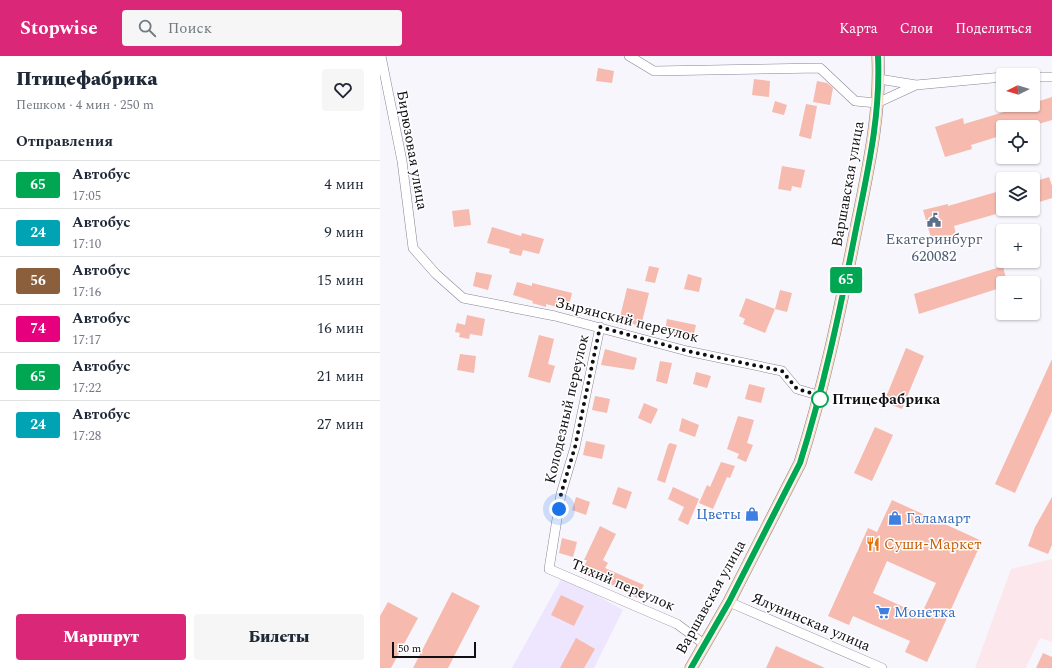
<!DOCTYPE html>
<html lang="ru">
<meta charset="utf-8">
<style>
body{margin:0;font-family:Spectral,serif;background:#f6f6f7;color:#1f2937;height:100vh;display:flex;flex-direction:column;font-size:15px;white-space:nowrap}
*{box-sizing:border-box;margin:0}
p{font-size:13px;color:#747a83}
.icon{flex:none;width:22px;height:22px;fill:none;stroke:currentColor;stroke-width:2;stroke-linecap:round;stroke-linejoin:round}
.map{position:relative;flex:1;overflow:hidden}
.sheet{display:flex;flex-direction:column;background:#fff;width:380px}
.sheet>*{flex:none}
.badge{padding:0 8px;border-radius:3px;font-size:14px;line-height:26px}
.needle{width:26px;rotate:265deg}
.tools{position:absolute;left:616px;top:12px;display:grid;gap:8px}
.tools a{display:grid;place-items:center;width:44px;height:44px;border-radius:4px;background:#fff;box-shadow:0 1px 3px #0004;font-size:20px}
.scale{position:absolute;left:12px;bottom:10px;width:84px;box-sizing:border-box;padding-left:4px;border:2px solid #110e14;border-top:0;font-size:11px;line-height:14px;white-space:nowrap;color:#110e14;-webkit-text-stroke:3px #fff;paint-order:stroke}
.you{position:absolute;width:20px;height:20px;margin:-10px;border:3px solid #fff;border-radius:50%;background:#1a73e8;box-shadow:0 0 0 6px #1a73e833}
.map>.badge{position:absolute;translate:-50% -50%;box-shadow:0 0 0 2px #fff}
h2{padding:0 16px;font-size:15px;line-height:36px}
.round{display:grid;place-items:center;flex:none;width:42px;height:42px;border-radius:4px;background:#f6f6f7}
.overview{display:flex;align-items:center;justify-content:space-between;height:68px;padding:0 16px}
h1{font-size:19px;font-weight:800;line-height:30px}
.primary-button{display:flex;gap:8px;margin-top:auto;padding:8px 16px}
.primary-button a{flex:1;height:46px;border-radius:4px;background:#db2777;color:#fff;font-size:16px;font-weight:800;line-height:46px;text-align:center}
.primary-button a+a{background:#f6f6f7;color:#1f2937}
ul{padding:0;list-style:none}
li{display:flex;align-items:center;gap:12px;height:48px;padding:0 16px;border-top:1px solid #e0e1e3}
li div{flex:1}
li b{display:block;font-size:15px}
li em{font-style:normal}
li .badge{min-width:44px;font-weight:700;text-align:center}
header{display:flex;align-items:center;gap:24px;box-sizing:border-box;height:56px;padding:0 20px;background:#db2777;color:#fff}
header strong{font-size:19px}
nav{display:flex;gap:22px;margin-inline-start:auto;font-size:14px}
.search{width:280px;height:36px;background:#f6f6f7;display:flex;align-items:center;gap:10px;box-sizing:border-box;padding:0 14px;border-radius:4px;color:#747a83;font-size:15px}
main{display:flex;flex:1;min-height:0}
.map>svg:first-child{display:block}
</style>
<header>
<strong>Stopwise</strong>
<div class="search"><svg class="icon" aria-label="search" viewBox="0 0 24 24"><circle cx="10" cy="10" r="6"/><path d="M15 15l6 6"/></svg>Поиск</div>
<nav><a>Карта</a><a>Слои</a><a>Поделиться</a></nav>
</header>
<main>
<section class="sheet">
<div class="overview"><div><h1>Птицефабрика</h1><p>Пешком · 4 мин · 250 m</p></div><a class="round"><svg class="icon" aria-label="heart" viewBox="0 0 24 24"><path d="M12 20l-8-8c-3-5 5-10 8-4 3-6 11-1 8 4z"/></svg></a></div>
<h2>Отправления</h2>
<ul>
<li><span class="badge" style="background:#00a651;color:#fff">65</span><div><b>Автобус</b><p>17:05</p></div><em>4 мин</em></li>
<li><span class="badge" style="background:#00a3b4;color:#fff">24</span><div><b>Автобус</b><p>17:10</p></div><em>9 мин</em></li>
<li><span class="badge" style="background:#8b5e3c;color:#fff">56</span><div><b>Автобус</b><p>17:16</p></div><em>15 мин</em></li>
<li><span class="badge" style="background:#e6007e;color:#fff">74</span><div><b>Автобус</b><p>17:17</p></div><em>16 мин</em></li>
<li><span class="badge" style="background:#00a651;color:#fff">65</span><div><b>Автобус</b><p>17:22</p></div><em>21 мин</em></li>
<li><span class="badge" style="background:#00a3b4;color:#fff">24</span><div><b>Автобус</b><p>17:28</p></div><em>27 мин</em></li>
</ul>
<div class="primary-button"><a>Маршрут</a><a>Билеты</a></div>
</section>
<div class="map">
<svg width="672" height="612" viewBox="0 0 672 612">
<rect width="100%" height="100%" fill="#f8f6fd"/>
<path fill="#eee5fe" d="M183 520 243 554 214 612H132Z"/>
<path fill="#fce7ed" d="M672 503V586L660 582 646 612H595L631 513Z"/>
<path fill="#f6baae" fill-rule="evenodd" d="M218 12 234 15 232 27 216 25Z
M374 23 390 25 389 41 372 39Z
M437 25 447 27 453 32 450 49 433 46Z
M672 41V64L648 71H623V79L591 89 592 93 565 101 555 71 583 62 584 68 647 49H653V47Z
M395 45 407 49 404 59 392 56Z
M426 48 437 50 431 83 419 80Z
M402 110 425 114 421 132 412 130 411 135 398 133Z
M669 121 672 130V142L653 148V126Z
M623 134V156L574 170 576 178 552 185 543 154 568 148V150Z
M89 153 91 169 74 171 72 155Z
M112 171 141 180 142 177 164 183 159 198 143 194 141 200 129 197 130 193 107 187Z
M269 210 279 212 275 227 265 225Z
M623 210 627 227H623V231L539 258 534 238Z
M96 216 112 219 108 234 93 230Z
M308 218 322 222 319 236 304 233Z
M137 226 152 230V227L192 237 188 254 166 248V251L152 247 153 245 133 239Z
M247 232 269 237 261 270 239 265Z
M400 234 412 237 407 256 395 253Z
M366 242 395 253 385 277 363 268 365 263 359 260Z
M87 259 105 263 102 280 90 278 89 283 79 281 80 277 75 276 77 267 85 269Z
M287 263 316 269 313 282 285 275Z
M159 279 174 283 168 308 175 310 170 327 148 321Z
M526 292 544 300 522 353 504 346Z
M225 293 257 302 254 314 221 309Z
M80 298 96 300 94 317 77 314Z
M672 303V355L635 437 615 428Z
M280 305 292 307 287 328 276 325Z
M316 316 331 320 327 332 313 328Z
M369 328 385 332 381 347 365 343Z
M215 340 230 343 227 357 212 354Z
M264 347 278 353 271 368 258 362Z
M358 360 374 364 367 387 373 389 366 406 357 402 359 398 347 393Z
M302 362 319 369 315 381 299 375Z
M495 371 513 379 492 425 474 417Z
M206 385 225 389 222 403 203 399Z
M290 387 297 389 285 427 277 424 288 389Z
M341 406 355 410 350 422 347 421 333 453 319 447 327 429 330 431Z
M238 431 252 436 246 453 232 448Z
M293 431 319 443 308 469 298 464 304 451 288 443Z
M196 441 210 446 206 459 192 454Z
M672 441V489L668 498 648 490 655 471Z
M512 444 602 485 547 606 525 596 530 585 473 560 469 569 448 560 488 472 497 476ZM507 505 556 527 541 559 493 537Z
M220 470 236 478 223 504 228 507 225 512 264 529 257 542 202 514 207 504H204Z
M182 482 197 486 193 501 179 497Z
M72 536 100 550 68 612H33Z
M181 539 204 550 194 570 171 559Z
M8 546 38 562 11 612H0V560Z
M196 582 215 593 204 612H180Z
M396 590 445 612H386Z
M663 597 672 601V612H656Z"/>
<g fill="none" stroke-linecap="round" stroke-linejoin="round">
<defs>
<path id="minor" d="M1 0 22 105 33 192 56 218 83 242 175 260 307 295 402 315 417 333 441 340
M249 0 274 15 440 12 475 45 497 47 536 29
M653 21H672
M499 23 536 29 623 21
M220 271 195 391 181 438 169 513 297 568 324 588
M349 546 502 612"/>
<path id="secondary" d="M311 612 349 546 420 407C443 334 459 259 474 183 486 122 501 62 498 0"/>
</defs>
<use href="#minor" stroke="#8a8495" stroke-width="10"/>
<use href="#secondary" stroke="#8a8495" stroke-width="13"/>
<use href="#minor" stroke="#fff" stroke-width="9"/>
<use href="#secondary" stroke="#f8debe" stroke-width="12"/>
</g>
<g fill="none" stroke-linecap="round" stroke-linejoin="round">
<defs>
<path id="line" d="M311 612 349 546 420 407C443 334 459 259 474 183 486 122 501 62 498 0"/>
</defs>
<use href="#line" stroke="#fff" stroke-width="9"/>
<use href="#line" stroke="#00a651" stroke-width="6"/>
<path stroke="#110e14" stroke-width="4" stroke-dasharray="0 7.2" d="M179 453 181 438 195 391 220 271 307 295 402 315 417 333 441 340 440 343"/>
</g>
<defs>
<symbol id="civic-bare" viewBox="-9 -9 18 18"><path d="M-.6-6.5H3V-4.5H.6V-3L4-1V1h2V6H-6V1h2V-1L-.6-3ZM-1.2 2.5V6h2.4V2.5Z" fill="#5c6f8a" stroke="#fff" stroke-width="2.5" paint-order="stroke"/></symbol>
<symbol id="shop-bare" viewBox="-9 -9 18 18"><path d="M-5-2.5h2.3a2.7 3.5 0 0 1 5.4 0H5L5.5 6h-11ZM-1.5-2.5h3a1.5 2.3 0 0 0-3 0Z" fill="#3f7fe0" stroke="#fff" stroke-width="2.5" paint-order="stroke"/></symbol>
<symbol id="restaurant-bare" viewBox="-9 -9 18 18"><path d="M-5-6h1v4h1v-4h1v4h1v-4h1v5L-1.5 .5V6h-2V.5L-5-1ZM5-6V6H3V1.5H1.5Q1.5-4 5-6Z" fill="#e8710a" stroke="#fff" stroke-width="2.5" paint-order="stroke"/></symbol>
<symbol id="supermarket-bare" viewBox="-9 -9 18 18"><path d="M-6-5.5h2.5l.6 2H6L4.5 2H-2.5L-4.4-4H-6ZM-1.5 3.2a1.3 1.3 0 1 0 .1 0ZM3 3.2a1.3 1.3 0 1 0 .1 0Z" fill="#3f7fe0" stroke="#fff" stroke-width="2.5" paint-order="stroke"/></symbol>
</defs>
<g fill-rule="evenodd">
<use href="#civic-bare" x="544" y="154" width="20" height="20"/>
<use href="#shop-bare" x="362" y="448" width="20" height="20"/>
<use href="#shop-bare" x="505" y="452" width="20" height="20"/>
<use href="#restaurant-bare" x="483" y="478" width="20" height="20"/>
<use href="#supermarket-bare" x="493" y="546" width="20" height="20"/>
</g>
<circle fill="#fff" stroke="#00a651" stroke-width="2" cx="440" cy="343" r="8"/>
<g text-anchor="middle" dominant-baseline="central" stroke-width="3" stroke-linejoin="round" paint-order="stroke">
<g font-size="15" fill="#110e14" stroke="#fff">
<text transform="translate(32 94) rotate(80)">Бирюзовая улица</text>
<text transform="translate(468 128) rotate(-80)">Варшавская улица</text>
<text transform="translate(247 264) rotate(14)">Зырянский переулок</text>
<text transform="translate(187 353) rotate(-77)">Колодезный переулок</text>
<text transform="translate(243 529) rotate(23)">Тихий переулок</text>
<text transform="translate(331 541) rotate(-61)">Варшавская улица</text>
<text transform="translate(431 566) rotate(23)">Ялунинская улица</text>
</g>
<g font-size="15" fill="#4e5e75" stroke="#fff">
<text x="554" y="183">Екатеринбург<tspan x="554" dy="17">620082</tspan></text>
</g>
<g font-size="15" font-weight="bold" fill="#110e14" stroke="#fff" text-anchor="start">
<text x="452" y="343">Птицефабрика</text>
</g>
<g font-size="15" fill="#366cbe" stroke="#fff" text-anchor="start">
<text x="361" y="458" text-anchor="end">Цветы</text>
<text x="526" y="462">Галамарт</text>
<text x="514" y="556">Монетка</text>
</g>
<g font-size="15" fill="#c56008" stroke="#fff" text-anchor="start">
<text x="504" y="488">Суши-Маркет</text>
</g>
</g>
</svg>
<div class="tools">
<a><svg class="needle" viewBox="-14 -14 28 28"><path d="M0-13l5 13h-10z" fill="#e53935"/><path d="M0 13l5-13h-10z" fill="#747a83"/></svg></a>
<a><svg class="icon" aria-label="locate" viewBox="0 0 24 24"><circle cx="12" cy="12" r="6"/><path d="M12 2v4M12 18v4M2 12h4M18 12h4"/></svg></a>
<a><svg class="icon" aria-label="layers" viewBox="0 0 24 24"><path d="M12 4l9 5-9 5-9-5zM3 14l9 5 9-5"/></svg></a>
<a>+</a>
<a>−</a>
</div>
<div class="scale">50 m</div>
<div class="you" style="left:179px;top:453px"></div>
<b class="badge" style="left:466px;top:224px;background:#00a651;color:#fff">65</b>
</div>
</main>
